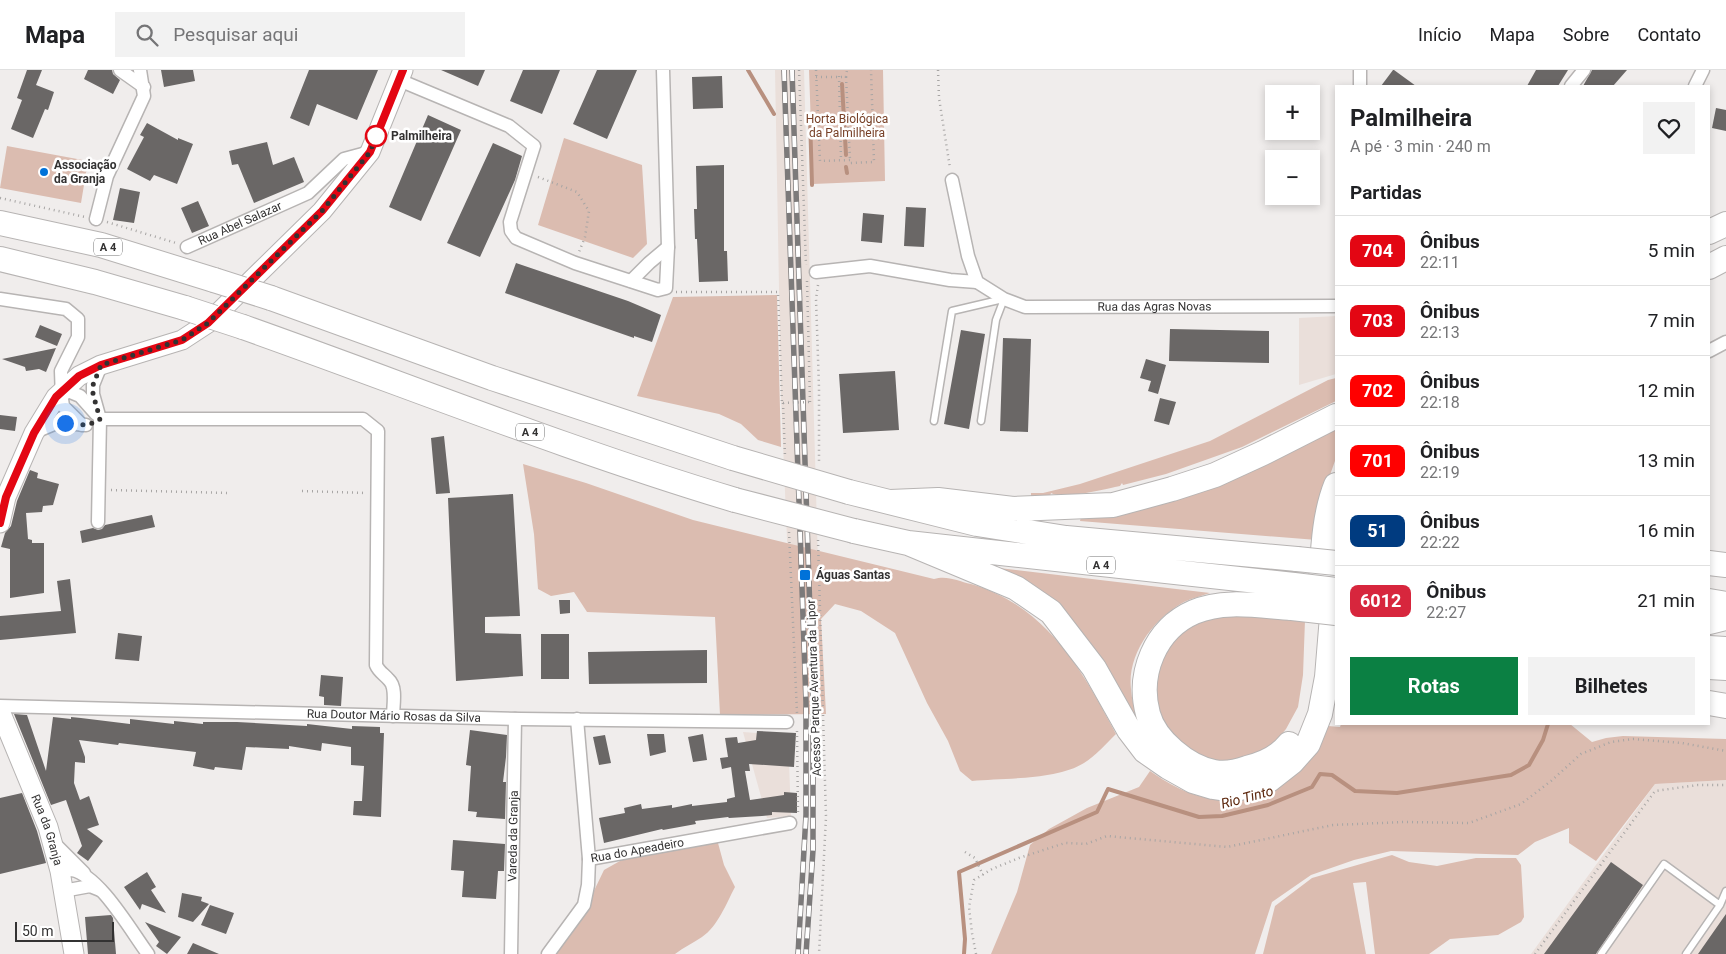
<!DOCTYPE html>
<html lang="pt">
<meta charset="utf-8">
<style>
body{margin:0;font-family:Roboto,sans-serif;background:#f2f2f2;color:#202124;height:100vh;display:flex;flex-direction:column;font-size:19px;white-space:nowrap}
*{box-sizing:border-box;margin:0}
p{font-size:16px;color:#757577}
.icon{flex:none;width:28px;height:28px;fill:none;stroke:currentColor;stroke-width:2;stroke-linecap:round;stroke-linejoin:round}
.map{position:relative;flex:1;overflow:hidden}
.side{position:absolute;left:1335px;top:15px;width:375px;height:640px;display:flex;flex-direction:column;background:#fff;border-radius:0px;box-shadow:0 2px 8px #0003}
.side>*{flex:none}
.badge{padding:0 10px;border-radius:8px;font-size:18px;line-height:32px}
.fabs{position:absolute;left:1265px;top:15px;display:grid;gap:10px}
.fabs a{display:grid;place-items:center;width:55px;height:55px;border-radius:0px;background:#fff;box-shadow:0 2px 8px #0003;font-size:25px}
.scale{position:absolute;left:15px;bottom:12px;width:99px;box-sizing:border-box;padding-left:5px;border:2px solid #333232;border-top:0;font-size:14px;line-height:18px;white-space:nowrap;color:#333232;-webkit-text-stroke:4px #fff;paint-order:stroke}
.you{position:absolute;width:25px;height:25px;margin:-12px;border:4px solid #fff;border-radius:50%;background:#1a73e8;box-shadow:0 0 0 8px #1a73e833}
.map>.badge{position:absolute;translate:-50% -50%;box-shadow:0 0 0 2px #fff}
h2{padding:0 15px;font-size:19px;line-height:45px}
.round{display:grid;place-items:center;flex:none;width:52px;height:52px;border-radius:0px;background:#f2f2f2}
.overview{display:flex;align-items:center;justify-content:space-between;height:85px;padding:0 15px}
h1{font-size:24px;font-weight:700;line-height:38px}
.cta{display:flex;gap:10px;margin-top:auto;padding:10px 15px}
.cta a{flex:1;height:58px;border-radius:0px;background:#0b8043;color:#fff;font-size:20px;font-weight:700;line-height:58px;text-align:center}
.cta a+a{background:#f2f2f2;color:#202124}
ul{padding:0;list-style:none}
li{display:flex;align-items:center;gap:15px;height:70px;padding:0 15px;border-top:1px solid #e0e0e0}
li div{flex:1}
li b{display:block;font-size:19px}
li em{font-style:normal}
li .badge{min-width:55px;font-weight:700;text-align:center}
header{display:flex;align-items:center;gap:30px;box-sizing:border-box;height:70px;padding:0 25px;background:#fff;border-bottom:1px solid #e0e0e0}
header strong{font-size:24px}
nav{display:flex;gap:28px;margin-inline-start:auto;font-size:18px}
.search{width:350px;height:45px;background:#f2f2f2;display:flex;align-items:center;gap:12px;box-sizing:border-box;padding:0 18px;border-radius:0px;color:#757577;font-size:19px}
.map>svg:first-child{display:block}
</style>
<header>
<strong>Mapa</strong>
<div class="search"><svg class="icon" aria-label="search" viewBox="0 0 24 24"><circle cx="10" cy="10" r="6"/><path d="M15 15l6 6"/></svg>Pesquisar aqui</div>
<nav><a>Início</a><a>Mapa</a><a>Sobre</a><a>Contato</a></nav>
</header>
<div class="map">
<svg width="1726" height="884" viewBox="0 0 1726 884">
<rect width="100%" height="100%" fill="#f0edec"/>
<path fill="#eadfda" d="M775 0H804L822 633 794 634 781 327Z
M1336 246V304L1299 315V248Z
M743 662 788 665 791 746 767 748Z
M1726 710V884H1531L1655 714Z"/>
<path fill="#dbbcb0" d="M809 0H883L885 111 813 114Z
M564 68 642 95 647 174 633 188 538 155Z
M7 76 88 91 81 133 0 118Z
M777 225 781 377 758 370 741 354 719 344 637 326 673 227Z
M1336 308V331L1242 377 1166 404 1123 415 1122 413 1120 416C1105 419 1062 430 1051 423L1050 426H1031V423H1043L1080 414 1210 371 1328 310Z
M1336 354V388L1324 422 1317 470 1080 451 1081 447Z
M523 394 586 413 693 450 934 509C947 505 958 511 971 514 1046 536 1082 599 1116 664 1106 674 1095 686 1084 693 1057 710 1004 708 972 711L960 701 948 671 927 633 895 563 861 541 835 534 821 549 826 644 720 645 715 547 587 542 574 522 551 526 538 519 534 464Z
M999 498 1210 523C1202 526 1192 528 1184 532 1154 548 1127 584 1131 619 1132 639 1143 659 1152 677L1036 520Z
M1232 543 1305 550 1303 605 1298 637 1286 659 1270 678 1224 695 1198 688 1174 670 1157 647V595L1167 573 1187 557 1211 547Z
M1341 654H1570L1592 672 1606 668 1623 666 1726 669V710L1655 714 1596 791 1569 773V758L1535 772 1518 785 1391 781 1354 790 1311 805 1272 832 1255 884H991L1017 822 1030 775 1049 759 1087 738 1139 717 1150 701C1173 717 1199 731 1228 729 1236 728 1244 726 1251 724 1271 719 1287 713 1302 699 1314 687 1320 671 1328 656L1340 657Z
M674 773H718L724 795 735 817C726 834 718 856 702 867 693 873 684 877 675 884H552L577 856 604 800 627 787Z
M1392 785 1409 792 1437 796 1476 788H1516L1521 795 1524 847 1521 852 1498 865 1450 869 1429 884H1375L1366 812 1353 813 1366 884H1263L1275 836 1312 808Z"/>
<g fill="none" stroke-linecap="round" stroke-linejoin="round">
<path stroke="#b8907f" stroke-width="4" d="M748 0 774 44
M842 14 846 85
M810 47 812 115
M846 97 847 103
M964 884 965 869 959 802 1097 742 1108 719 1199 747 1222 746 1268 735 1312 717 1320 704 1332 705 1355 721 1397 723 1511 705 1529 695 1543 670 1548 654"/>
</g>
<path fill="#6a6766" d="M27 0H42L36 15 54 22 48 40 45 39 33 68 11 59 22 30 17 28Z
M88 0H112L113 4 120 10 113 24 84 9Z
M161 0H193L195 11 164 17Z
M309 0H378L357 50 317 34 309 56 290 48Z
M441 0H485L478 16Z
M523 0H560L542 44 510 31Z
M597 0H637L607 69 573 54Z
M1393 0H1394L1416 16H1381Z
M1536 0H1568L1558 16H1527Z
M1592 0H1627L1613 16H1583Z
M722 6 723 38 693 39 692 7Z
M1716 38 1726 40V61L1712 58Z
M428 45 461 60 421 151 389 137Z
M147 53 178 70V68L193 74 177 114 154 105 150 111 127 99 144 67 140 65Z
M267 72 273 95 294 87 304 112 254 133 238 94 232 95 229 81Z
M493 73 522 86 515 110 480 187 447 173Z
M724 95V181H727L728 211 699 212 697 169H695L694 139H697L696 96Z
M120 118 140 122 134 153 113 150Z
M198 131 209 156 192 163 181 138Z
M906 137 926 138 924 177 904 176Z
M863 143 884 145 882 173 861 171Z
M516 193 628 231 661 245 652 272 634 266V268L505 223Z
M40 255 62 264 57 276 35 267Z
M1170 259 1269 261V293L1169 291Z
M961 260 985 264 969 359 944 354Z
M1003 268 1031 269 1028 362 1000 361Z
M56 278 46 302 39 299 26 301 25 297 2 289Z
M1146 289 1166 295 1158 324 1148 321 1151 311 1140 308Z
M895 301 899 360 843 363 839 304Z
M1160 328 1176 332 1169 355 1154 351Z
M0 345 17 347 15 361 0 359Z
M444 366 450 423 436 424 431 368Z
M30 400 38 403 37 408 59 414 53 435 43 436 42 442 26 443 28 469 32 470V473H44V523L10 528V479L1 477 5 463 11 456 17 431Z
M513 424 520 546 485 547V563L521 564 523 606 456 611 448 428Z
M152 445 155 457 82 473 80 461 93 458 98 460 102 459 105 455Z
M70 509 76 563 0 570V546L61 541 57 511Z
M559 530H570V543L560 544Z
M118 563 142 566 139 591 115 589Z
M541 564H569V609H541Z
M707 580V613L589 614 588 582Z
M321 605 343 607 341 636 324 635V627L319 626Z
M14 644 27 645 46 701 53 647 71 649V647L81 648 130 654V649L174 654V651L203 654V652H237L307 656V654L352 659V656L380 657V663H384L381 747 353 745 354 731H362L364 696 351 695V677L322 673 321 681 289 676V679L246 677 242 700 215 697 214 700 193 696 196 682 119 673 118 675 79 670 85 687V693L75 692 74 713 80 730 89 726 99 755 87 759 103 771 88 791 77 783 82 776 66 730 51 735Z
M470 660 507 665 506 687 503 712H506L505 749 476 747 477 742 468 741 471 696 466 695Z
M757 661 796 663 794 697 749 694 750 701H745L750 730 784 725V722L797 723V743L772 742V745L762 746 729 748 728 747 695 751 696 754 663 760 662 759 604 773 599 748 625 743 624 738 641 734 642 739 672 735V738L692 734V736L727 732V729L735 727 731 697 722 699 720 688 728 687 725 668 737 667 738 673 756 670Z
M647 664H664L666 682 650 686Z
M703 664 707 690 693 692 688 667Z
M605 665 611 693 599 695 593 667Z
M22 723 37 761 46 793 0 804V728Z
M453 770 505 774 504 801H498L496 829 462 827 464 801 451 800Z
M1611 792 1643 815 1596 884H1544Z
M147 802 156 817 151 820 166 843 142 834 140 840 124 817Z
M182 823 202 827 201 831 209 834 193 852 178 847Z
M210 835 234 843 226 864 201 855Z
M1726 844V884H1698Z
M111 845 113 848 116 884H88L85 847Z
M145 852 181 867 167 884 156 876 159 872Z
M193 873 219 884H187Z"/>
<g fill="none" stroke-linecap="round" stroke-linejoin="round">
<defs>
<path id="lane" d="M934 351 952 241 1003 229
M981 351 996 250 1004 229
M1601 884 1664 794 1720 835
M1686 884 1720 835 1726 821"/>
<g id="street">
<path d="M120 0 144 17"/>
<path d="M1360 0V16"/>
<path d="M399 10 509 56 534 76 510 152 511 161 516 168 575 193 658 220 666 218 668 177 663 0"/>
<path d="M1571 16 1584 0"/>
<path d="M1695 16 1703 0"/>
<path id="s1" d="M952 110 968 186 977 212 1004 229 1025 237 1336 236"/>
<path d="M96 149 107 106 144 26 140 0"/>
<path id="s2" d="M187 177 308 123 344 89 370 82"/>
<path d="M816 202 870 196 950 210 977 212"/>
<path d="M631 211 649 193 668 177"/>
<path d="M0 229 66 239 78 249V267L61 301 62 329 63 336 82 355"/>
<path d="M1709 281 1726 272"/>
<path d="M63 319 80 326 96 344"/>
<path d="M100 349H363L378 361 376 595C379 602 384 604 389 610 397 617 393 636 393 646"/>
<path d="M35 362 54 354 65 353 86 355"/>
<path d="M98 452 100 349 93 324V315L101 295"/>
<path id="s3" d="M0 636 521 649 787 652"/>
<path d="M54 773 84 803"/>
<path id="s4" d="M589 789 790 753"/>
<path d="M60 801C64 801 68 800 72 800 99 805 131 861 148 884"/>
<path d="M63 821 90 816 100 820"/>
<path id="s5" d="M511 884 515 649"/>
<path d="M548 884 584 835 588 815 589 789 577 649"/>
</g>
<g id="secondary">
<path d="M0 453 6 427 34 363 56 327 79 306 101 295 182 270 208 253 322 141 370 82 403 0"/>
<path id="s6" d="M0 641 48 757 60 801 74 884"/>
</g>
<path id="highway" d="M0 153 101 175 214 210
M1709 162 1726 154
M0 189 95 212 185 238
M1709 197 1726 188
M271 228 492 308 733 388
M243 257C407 315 568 380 735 430
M849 422 977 454 1066 468 1297 489
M890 432 938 430 1013 439 1113 435 1172 419 1215 405 1263 383 1336 346
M854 461 908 473 1294 515
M908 473 1016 518 1051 542 1094 598 1129 660 1145 681 1168 697 1193 711 1213 717 1233 720 1269 710 1292 692 1308 674 1320 644 1327 607 1336 498
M1709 493 1726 495
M1321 511C1323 479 1324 445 1336 415
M1709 531 1726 534
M1709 552 1726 548
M1709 578 1726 579
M1709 597 1726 598
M1709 633 1726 636
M1289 674C1278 688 1263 694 1247 698 1236 702 1225 704 1214 702 1187 697 1155 670 1148 644 1137 604 1155 559 1194 542 1224 529 1260 536 1292 538"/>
</defs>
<use href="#lane" stroke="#b7b4b3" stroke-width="9"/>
<use href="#street" stroke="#b7b4b3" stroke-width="15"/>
<use href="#secondary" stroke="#b7b4b3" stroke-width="21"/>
<use href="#highway" stroke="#b7b4b3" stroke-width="26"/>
<path stroke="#a7a5a4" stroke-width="2.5" stroke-dasharray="1 4" stroke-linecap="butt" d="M799 0 806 195
M816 0 820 91 850 90V93L874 92 871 0
M938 0 939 28 950 98
M839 6 841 90
M816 7H846L847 0
M846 7 850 90
M538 107 577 122 589 141 585 167 579 182
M0 128 85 147
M107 152 176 173
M807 211 810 332
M818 215 816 229 819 318V394
M676 222H778L782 334
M783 333 785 386
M111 420 228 423
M302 421 366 423
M789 462 797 643
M818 470 826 747 819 884
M797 661 798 743
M965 782 975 788 983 805
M976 884 972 863 969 837 974 810 992 799 1019 788 1065 773 1086 774 1107 766 1227 777 1333 755 1404 752 1469 753 1521 734 1551 711 1581 684 1611 672 1633 669 1682 673 1726 681
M1535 884 1655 721 1698 715H1726"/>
<use href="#lane" stroke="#fff" stroke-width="6"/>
<use href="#street" stroke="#fff" stroke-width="12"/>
<use href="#secondary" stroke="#fff" stroke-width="19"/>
<use href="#highway" stroke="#fff" stroke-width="24"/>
<defs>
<path id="rail" d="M784 0 806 633V745L798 884
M792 0 813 633V780L806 884"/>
</defs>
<use href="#rail" stroke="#7c7a7a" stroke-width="5.5"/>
<use href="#rail" stroke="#fff" stroke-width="4" stroke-dasharray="11" stroke-linecap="butt"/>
<defs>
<path id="highway-bridge" d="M214 210 271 228
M185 238 243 257
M733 388 849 422
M735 430 854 461
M1297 489 1336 493
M1294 515 1336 520
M1292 538 1336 543"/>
</defs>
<use href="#highway-bridge" stroke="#b7b4b3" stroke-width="26" stroke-linecap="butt"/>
<path stroke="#a7a5a4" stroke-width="2.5" stroke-dasharray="1 4" stroke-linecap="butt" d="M783 333 810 332"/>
<use href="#highway-bridge" stroke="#fff" stroke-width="24"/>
</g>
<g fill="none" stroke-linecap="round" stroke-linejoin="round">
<defs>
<path id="line" d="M0 453 6 427 34 363 56 327 79 306 101 295 182 270 208 253 322 141 370 82 403 0"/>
</defs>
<use href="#line" stroke="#fff" stroke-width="11"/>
<use href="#line" stroke="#e30613" stroke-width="8"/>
<path stroke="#333232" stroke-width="5" stroke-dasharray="0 9" d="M65 353C77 355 89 357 100 349L93 324V315L101 295 182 270 208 253 322 141 370 82 377 64 376 66"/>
</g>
<circle fill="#fff" stroke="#e30613" stroke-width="2.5" cx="376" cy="66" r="10"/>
<g fill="#0072d9" stroke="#fff" stroke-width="2">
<circle cx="44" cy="102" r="5"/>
<rect x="799" y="499" width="12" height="12" rx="2.5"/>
</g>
<g text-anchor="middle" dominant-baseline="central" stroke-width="5" stroke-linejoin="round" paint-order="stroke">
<g fill="#fff" stroke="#707070" stroke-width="1">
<rect x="94" y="168.5" width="28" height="17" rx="4"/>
<rect x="516" y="353.5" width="28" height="17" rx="4"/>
<rect x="1087" y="486.5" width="28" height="17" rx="4"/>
</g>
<g font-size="11" font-weight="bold" fill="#333232">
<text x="108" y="177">A 4</text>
<text x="530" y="362">A 4</text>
<text x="1101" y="495">A 4</text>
</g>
<g font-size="12" fill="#774027" stroke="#fff">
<text x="847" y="49">Horta Biológica<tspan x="847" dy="14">da Palmilheira</tspan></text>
</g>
<g font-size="12" font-weight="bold" fill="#333232" stroke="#fff" text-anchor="start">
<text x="391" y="66">Palmilheira</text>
</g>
<g font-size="12" font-weight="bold" fill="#333232" stroke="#fff" text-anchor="start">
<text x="54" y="95">Associação<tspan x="54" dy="14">da Granja</tspan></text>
<text x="816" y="505">Águas Santas</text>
</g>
<g font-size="12" fill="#333232" stroke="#fff">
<text stroke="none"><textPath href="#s2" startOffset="58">Rua Abel Salazar</textPath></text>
<text stroke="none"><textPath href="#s1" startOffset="289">Rua das Agras Novas</textPath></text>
<text transform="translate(814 618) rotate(-92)">Acesso Parque Aventura da Lipor</text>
<text stroke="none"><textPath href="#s3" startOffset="394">Rua Doutor Mário Rosas da Silva</textPath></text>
<text stroke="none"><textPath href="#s6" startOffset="128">Rua da Granja</textPath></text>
<text stroke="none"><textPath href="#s5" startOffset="118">Vareda da Granja</textPath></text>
<text stroke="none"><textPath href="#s4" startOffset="49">Rua do Apeadeiro</textPath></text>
</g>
<g font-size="14" font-style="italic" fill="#5d280e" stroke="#fff">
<text transform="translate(1247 727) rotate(-15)">Rio Tinto</text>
</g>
</g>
</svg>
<div class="fabs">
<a>+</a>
<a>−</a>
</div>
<div class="scale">50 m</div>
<div class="you" style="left:65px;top:353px"></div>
<section class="side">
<div class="overview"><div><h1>Palmilheira</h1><p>A pé · 3 min · 240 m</p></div><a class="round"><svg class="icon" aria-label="heart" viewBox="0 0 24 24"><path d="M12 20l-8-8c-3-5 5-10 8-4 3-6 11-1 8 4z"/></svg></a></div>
<h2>Partidas</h2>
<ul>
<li><span class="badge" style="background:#e30613;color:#fff">704</span><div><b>Ônibus</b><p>22:11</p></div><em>5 min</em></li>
<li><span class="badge" style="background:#e30613;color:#fff">703</span><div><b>Ônibus</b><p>22:13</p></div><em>7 min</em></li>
<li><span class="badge" style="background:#f00;color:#fff">702</span><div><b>Ônibus</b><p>22:18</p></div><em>12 min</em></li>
<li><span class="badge" style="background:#f00;color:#fff">701</span><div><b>Ônibus</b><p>22:19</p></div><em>13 min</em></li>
<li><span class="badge" style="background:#003b80;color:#fff">51</span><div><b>Ônibus</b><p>22:22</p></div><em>16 min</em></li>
<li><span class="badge" style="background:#d7263d;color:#fff">6012</span><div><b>Ônibus</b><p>22:27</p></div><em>21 min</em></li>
</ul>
<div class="cta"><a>Rotas</a><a>Bilhetes</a></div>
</section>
</div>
